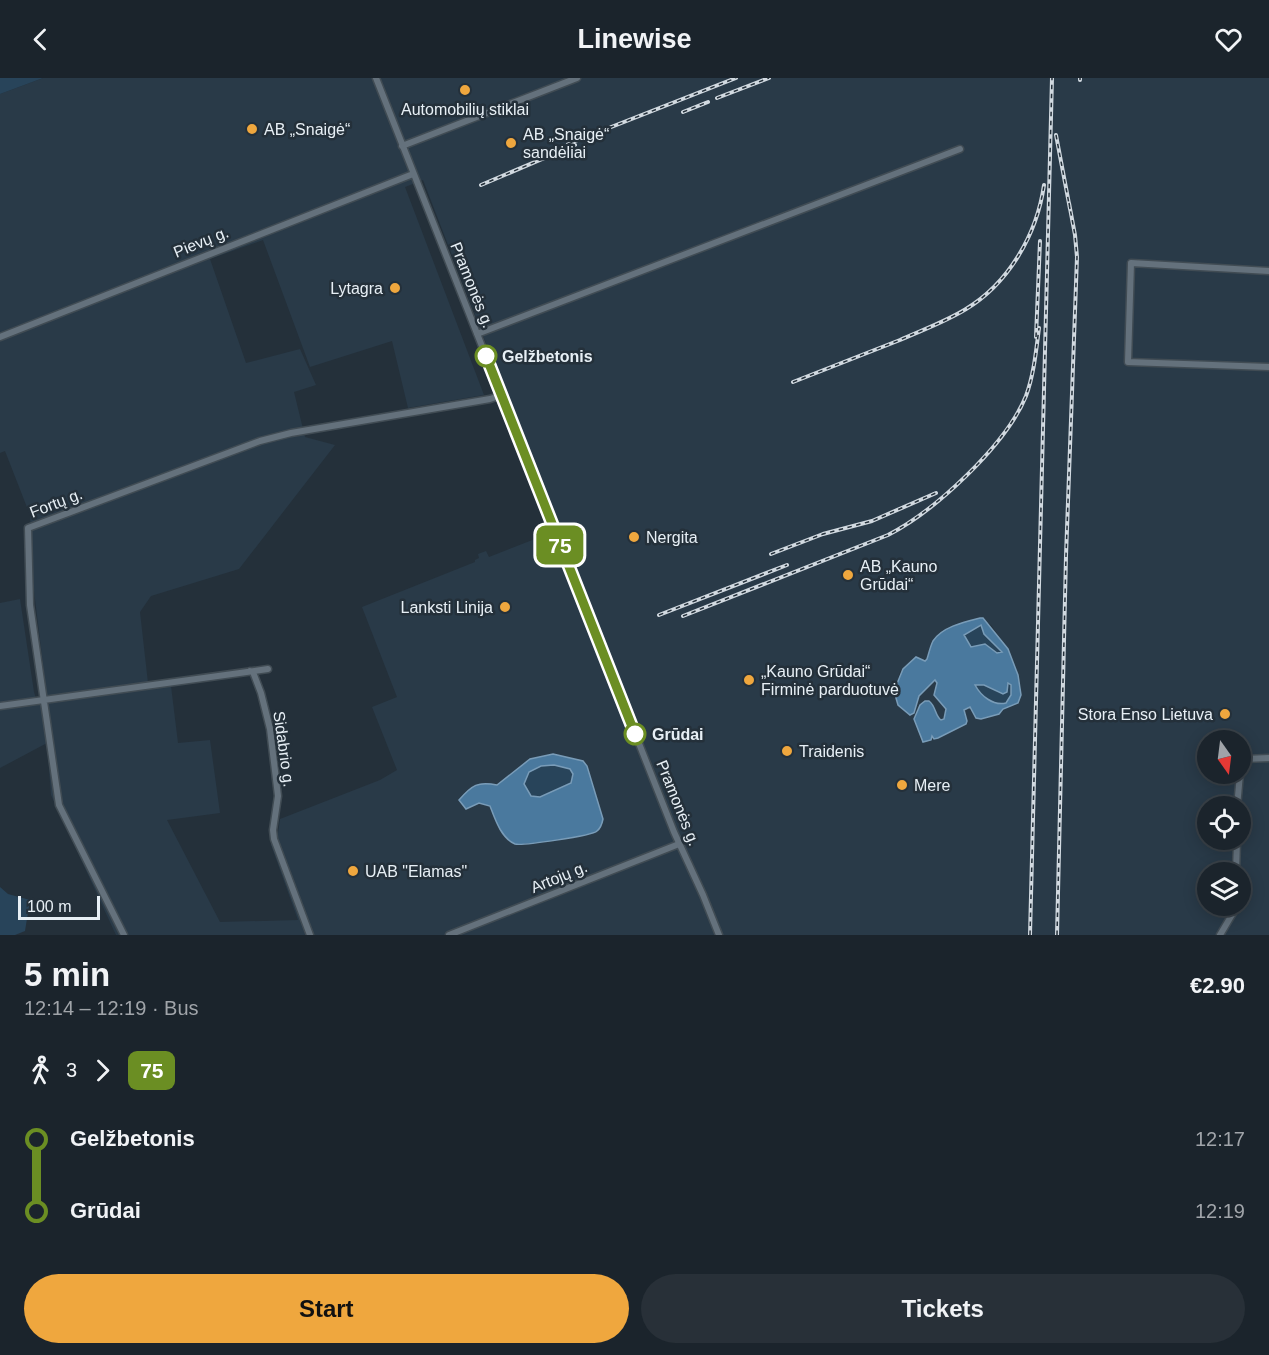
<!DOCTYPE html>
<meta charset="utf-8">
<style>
body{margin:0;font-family:Arial,sans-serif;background:#283038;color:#f1f3f6;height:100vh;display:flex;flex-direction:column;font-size:22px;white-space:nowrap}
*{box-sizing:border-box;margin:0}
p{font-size:20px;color:#a0a4a9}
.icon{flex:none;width:33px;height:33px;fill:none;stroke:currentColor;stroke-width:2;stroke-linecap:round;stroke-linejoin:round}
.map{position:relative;height:857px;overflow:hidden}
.details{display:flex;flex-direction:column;background:#1b242c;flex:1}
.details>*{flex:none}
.badge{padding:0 12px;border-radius:9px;font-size:21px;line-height:39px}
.needle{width:39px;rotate:166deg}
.tools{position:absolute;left:1197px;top:652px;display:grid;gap:12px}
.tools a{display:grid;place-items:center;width:54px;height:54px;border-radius:50%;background:#1b242c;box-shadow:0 3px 15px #0003,0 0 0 2px #394148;font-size:30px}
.scale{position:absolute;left:18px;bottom:15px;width:82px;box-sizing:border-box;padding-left:6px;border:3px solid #e7eff5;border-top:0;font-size:16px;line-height:21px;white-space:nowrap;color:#e7eff5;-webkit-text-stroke:4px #24303a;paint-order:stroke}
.map>.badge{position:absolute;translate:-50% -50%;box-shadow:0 0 0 3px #fff}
.legs{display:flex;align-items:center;gap:9px;height:66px;padding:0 24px;font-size:20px}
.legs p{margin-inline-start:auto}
.head{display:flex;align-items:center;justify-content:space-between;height:102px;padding:0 24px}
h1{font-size:33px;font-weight:700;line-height:45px}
.cta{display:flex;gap:12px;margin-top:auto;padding:12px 24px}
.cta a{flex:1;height:69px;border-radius:36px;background:#efa73e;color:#111;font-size:24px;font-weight:700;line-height:69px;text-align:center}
.cta a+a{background:#283038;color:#f1f3f6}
ul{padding:0 24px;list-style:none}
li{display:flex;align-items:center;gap:21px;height:72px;font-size:22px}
li i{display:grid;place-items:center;width:9px;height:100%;margin:0 8px;background:currentColor}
li i::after{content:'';width:15px;height:15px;margin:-8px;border:4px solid;border-radius:50%;background:#1b242c}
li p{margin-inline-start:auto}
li:first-child i{background:linear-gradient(#0000 50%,currentColor 0)}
li:last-child i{background:linear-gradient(currentColor 50%,#0000 0)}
header{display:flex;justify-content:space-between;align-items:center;height:78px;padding:0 24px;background:#1b242c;font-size:27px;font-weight:700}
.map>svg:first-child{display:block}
</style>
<header><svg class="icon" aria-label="back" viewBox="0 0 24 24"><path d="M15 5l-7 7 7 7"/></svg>Linewise<svg class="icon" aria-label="heart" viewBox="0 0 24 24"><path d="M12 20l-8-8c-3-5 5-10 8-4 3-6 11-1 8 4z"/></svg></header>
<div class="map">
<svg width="1269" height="857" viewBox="0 0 1269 857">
<rect width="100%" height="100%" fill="#24303a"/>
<path fill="#293a48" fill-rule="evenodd" d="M43 0H1269V857H116L51 717 47 665 0 690V525L20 521 34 614 38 627 171 608 178 665 210 662 220 735 167 742 220 844 298 842 271 767 278 755 280 741 380 702 397 692 372 629 397 619 362 529 475 484V482L479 480 478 476 486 473 489 479 558 452 423 102 405 109 484 317 408 330 392 263 310 289 263 162 210 181 246 285 300 271 316 307 294 314 305 359 335 367 239 491 151 518 140 534 148 605 47 619 34 513 30 437 5 373 0 375V16ZM980 540 991 547 1008 571 1021 609 1020 621 1016 627 1003 631 1002 634 974 638 971 630H966L964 632 966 639V646L937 647 931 661 921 663 914 639 920 627 940 642 944 641 946 631 934 617 937 605 936 602 919 618 914 635 910 637 898 627 897 604 900 594 911 584 927 581 929 573 940 556 962 545ZM1208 663H1240V696H1208ZM1208 729H1240V762H1208ZM1208 795H1240V828H1208Z"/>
<path fill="#28445a" d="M0 0H43L0 16Z
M981 547 984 556 1002 574 997 575C988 566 982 567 971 569L964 557Z
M1010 605 1011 618 1006 625C993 628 981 618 975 607H984L1003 616 1007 614V607Z
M554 687 570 691 573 696 571 705 540 719 531 718 524 706 529 694 541 688Z
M0 809 8 816 30 822 25 853 15 857H0Z"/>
<path fill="#4a799e" stroke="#799cb8" stroke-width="1.5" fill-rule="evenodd" d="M980 540H983L1008 571 1018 597 1021 617 1018 625 1003 631 999 636 981 641 976 640 970 629 964 632 967 643 966 646 938 660 934 661 932 658 931 662 923 664 914 641 920 627 925 623H929C936 628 935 638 941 642L944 641 946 631 934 617 937 605 935 602 919 618 914 635 910 637 898 627 894 613 903 591 916 579 925 583 927 581C929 575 930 569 933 563 942 549 964 544 980 540ZM981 547 984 556 1002 574 997 575 985 566 971 569 964 557ZM1008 605 1011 607V617L1006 625C993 628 981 618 975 607H984L1003 616 1007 614Z
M553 676 583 683 587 688 603 741C602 746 601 750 597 753 592 758 521 768 515 766 501 760 495 741 490 728L479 725 466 731 459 722C472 707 478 703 497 707L530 681ZM554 687 570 691 573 696 571 705 540 719 531 718 524 706 529 694 541 688Z"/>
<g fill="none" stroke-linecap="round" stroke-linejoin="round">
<defs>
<path id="minor" d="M376 0 674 754 703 817 719 857
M402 68 577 0
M1269 193 1131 185 1128 284 1269 289
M477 256 960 71
M0 259 413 96
M250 593 253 594 261 615 270 651 278 718 273 752 274 761 310 857
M0 628 268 591
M1240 692 1244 681 1269 680
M1237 729 1240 696
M1236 795 1237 762
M124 857 59 727 30 527 28 450 260 363 291 355 490 321 502 317
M449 857 679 766
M1220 857 1233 835 1234 828"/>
</defs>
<use href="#minor" stroke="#414c54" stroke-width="9"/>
<use href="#minor" stroke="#64717c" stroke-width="6"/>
<defs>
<path id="rail" d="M1080 2V0
M717 20 769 0
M683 34 708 24
M1056 57 1070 131
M568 66 736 0
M481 107 575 67
M1036 259 1040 163
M793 304C829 290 864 276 900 262 922 252 945 244 966 231 1009 205 1037 156 1044 107
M771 476 823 456 872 443 936 415
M659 537 787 487
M683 538 888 457C935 433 1006 367 1026 318 1034 296 1036 273 1039 250
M1030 857 1052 0
M1057 857 1066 478 1077 179 1075 157 1069 125"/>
</defs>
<use href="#rail" stroke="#d1d9e0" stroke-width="4"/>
<use href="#rail" stroke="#24303a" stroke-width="1.5" stroke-dasharray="4.5" stroke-linecap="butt"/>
</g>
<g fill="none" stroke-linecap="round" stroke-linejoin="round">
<defs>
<path id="line-1" d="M486 278 635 656"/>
</defs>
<use href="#line-1" stroke="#fff" stroke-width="14"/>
<use href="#line-1" stroke="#6b8e23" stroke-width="9"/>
</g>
<g fill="#efa73e" stroke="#24303a" stroke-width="2">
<circle cx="465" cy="12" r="6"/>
<circle cx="252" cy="51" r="6"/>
<circle cx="511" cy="65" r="6"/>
<circle cx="395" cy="210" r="6"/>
<circle cx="634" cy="459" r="6"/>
<circle cx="848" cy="497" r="6"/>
<circle cx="505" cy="529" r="6"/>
<circle cx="749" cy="602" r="6"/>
<circle cx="1225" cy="636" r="6"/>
<circle cx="787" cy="673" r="6"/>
<circle cx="902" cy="707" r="6"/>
<circle cx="353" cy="793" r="6"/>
</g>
<g fill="#fff" stroke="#6b8e23" stroke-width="3">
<circle cx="486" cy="278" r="10"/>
<circle cx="635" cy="656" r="10"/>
</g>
<g text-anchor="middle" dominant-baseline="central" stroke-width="5" stroke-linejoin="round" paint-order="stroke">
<g font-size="16" fill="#e7eff5" stroke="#24303a" text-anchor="start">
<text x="465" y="31" text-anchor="middle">Automobilių stiklai</text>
<text x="264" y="51">AB „Snaigė“</text>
<text x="523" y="56">AB „Snaigė“<tspan x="523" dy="18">sandėliai</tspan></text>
<text x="383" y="210" text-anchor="end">Lytagra</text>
<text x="646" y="459">Nergita</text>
<text x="860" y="488">AB „Kauno<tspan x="860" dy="18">Grūdai“</tspan></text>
<text x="493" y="529" text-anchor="end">Lanksti Linija</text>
<text x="761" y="593">„Kauno Grūdai“<tspan x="761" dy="18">Firminė parduotuvė</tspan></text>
<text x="1213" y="636" text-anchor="end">Stora Enso Lietuva</text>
<text x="799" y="673">Traidenis</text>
<text x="914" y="707">Mere</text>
<text x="365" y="793">UAB "Elamas"</text>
</g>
<g font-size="16" fill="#e7eff5" stroke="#24303a">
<text transform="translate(201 164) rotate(-22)">Pievų g.</text>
<text transform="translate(472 207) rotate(68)">Pramonės g.</text>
<text transform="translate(56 425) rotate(-21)">Fortų g.</text>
<text transform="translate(284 671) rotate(82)">Sidabrio g.</text>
<text transform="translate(678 725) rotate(68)">Pramonės g.</text>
<text transform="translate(559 799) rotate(-22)">Artojų g.</text>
</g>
<g font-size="16" font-weight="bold" fill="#e7eff5" stroke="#24303a" text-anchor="start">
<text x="502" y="278">Gelžbetonis</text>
<text x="652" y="656">Grūdai</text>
</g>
</g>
</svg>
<div class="tools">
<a><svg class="needle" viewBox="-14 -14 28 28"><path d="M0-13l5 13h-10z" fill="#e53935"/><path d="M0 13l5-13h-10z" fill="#a0a4a9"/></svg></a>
<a><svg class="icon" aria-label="locate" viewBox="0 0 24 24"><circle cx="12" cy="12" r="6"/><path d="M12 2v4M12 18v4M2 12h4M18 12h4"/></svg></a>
<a><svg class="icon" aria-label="layers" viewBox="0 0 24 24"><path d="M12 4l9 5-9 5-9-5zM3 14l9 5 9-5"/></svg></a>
</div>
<div class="scale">100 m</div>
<b class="badge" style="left:560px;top:467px;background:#6b8e23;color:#fff">75</b>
</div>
<section class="details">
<div class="head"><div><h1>5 min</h1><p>12:14 – 12:19 · Bus</p></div><b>€2.90</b></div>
<div class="legs"><svg class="icon" aria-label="walk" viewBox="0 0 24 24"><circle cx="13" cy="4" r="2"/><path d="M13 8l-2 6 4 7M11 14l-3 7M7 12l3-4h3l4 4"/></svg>3<svg class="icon" aria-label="forward" viewBox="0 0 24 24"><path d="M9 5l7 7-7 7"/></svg><b class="badge" style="background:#6b8e23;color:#fff">75</b></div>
<ul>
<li><i style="color:#6b8e23"></i><b>Gelžbetonis</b><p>12:17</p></li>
<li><i style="color:#6b8e23"></i><b>Grūdai</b><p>12:19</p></li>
</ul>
<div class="cta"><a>Start</a><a>Tickets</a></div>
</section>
